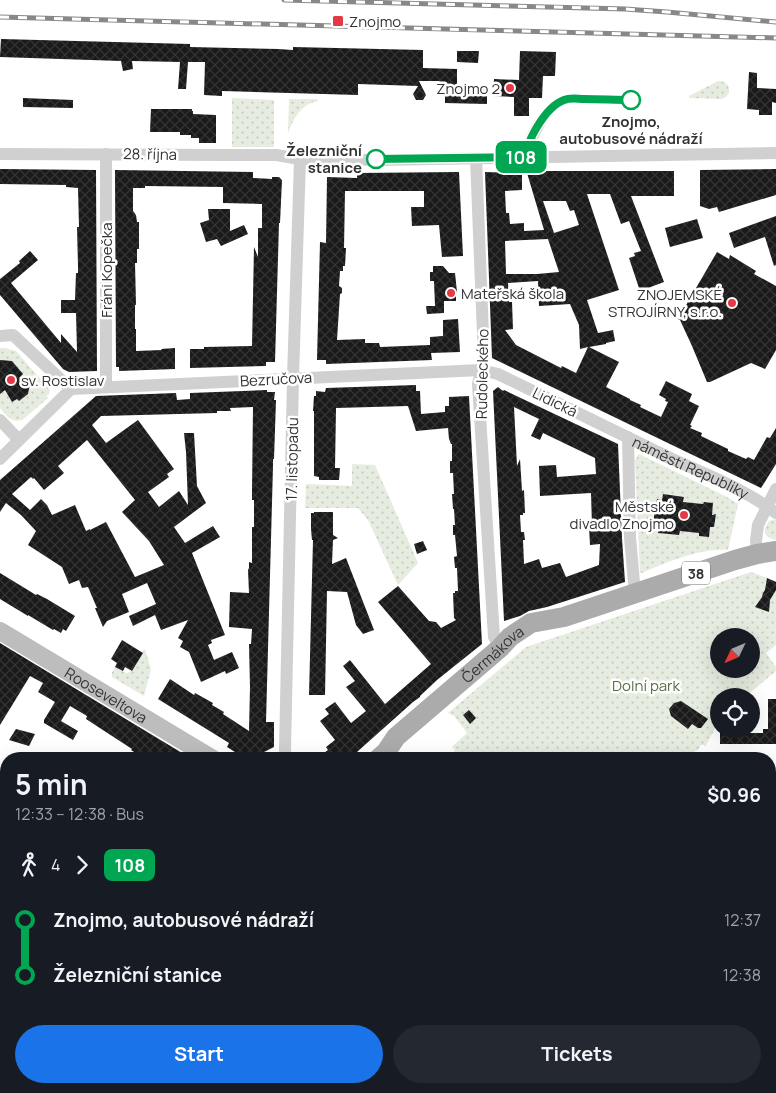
<!DOCTYPE html>
<meta charset="utf-8">
<style>
body{margin:0;font-family:Manrope,sans-serif;background:#242831;color:#f1f3f6;height:100vh;display:flex;flex-direction:column;font-size:19px;white-space:nowrap}
*{box-sizing:border-box;margin:0}
p{font-size:16px;color:#9ea1a6}
.icon{flex:none;width:28px;height:28px;fill:none;stroke:currentColor;stroke-width:2;stroke-linecap:round;stroke-linejoin:round}
.map{position:relative;flex:1;overflow:hidden}
.side{position:absolute;left:0px;top:752px;width:776px;height:341px;display:flex;flex-direction:column;background:#171b24;border-radius:20px 20px 0 0;box-shadow:0 5px 20px #0002}
.side>*{flex:none}
.badge{padding:0 10px;border-radius:8px;font-size:18px;line-height:32px}
.needle{width:32px;rotate:226deg}
.tools{position:absolute;left:710px;top:628px;display:grid;gap:10px}
.tools a{display:grid;place-items:center;width:50px;height:50px;border-radius:50%;background:#171b24;box-shadow:0 5px 20px #0002;font-size:25px}
.map>.badge{position:absolute;translate:-50% -50%;box-shadow:0 0 0 2px #fff}
.legs{display:flex;align-items:center;gap:8px;height:55px;padding:0 15px;font-size:16px}
.legs p{margin-inline-start:auto}
.summary{display:flex;align-items:center;justify-content:space-between;height:85px;padding:0 15px}
h1{font-size:28px;font-weight:700;line-height:38px}
.button{display:flex;gap:10px;margin-top:auto;padding:10px 15px}
.button a{flex:1;height:58px;border-radius:30px;background:#1a73e8;color:#fff;font-size:20px;font-weight:700;line-height:58px;text-align:center}
.button a+a{background:#242831;color:#f1f3f6}
ul{padding:0 15px;list-style:none}
li{display:flex;align-items:center;gap:18px;height:55px;font-size:19px}
li i{display:grid;place-items:center;width:8px;height:100%;margin:0 6px;background:currentColor}
li i::after{content:'';width:12px;height:12px;margin:-6px;border:4px solid;border-radius:50%;background:#171b24}
li p{margin-inline-start:auto}
li:first-child i{background:linear-gradient(#0000 50%,currentColor 0)}
li:last-child i{background:linear-gradient(currentColor 50%,#0000 0)}
.map>svg:first-child{display:block}
</style>
<div class="map">
<svg width="776" height="1093" viewBox="0 0 776 1093">
<defs>
<pattern id="grass-dots" width="8" height="8" patternUnits="userSpaceOnUse" patternTransform="scale(1.25)"><rect width="8" height="8" fill="#e6ecdf"/><path d="M2 2h.1M6 6h.1" fill="none" stroke="#c6cbc0" stroke-width="1.8" stroke-linecap="round"/></pattern>
<pattern id="building-cross-hatch" width="8" height="8" patternUnits="userSpaceOnUse" patternTransform="scale(1.25)"><rect width="8" height="8" fill="#1a1a1a"/><path d="M0 0l8 8M0 8l8-8" fill="none" stroke="#333"/></pattern>
</defs>
<rect width="100%" height="100%" fill="#fff"/>
<path fill="url(#grass-dots)" fill-rule="evenodd" d="M718 81C726 81 730 85 729 93L726 97 721 99 689 98V96Z
M232 98 274 100V147H232Z
M289 99H317L318 101C301 104 293 119 288 134Z
M0 348H5L16 351 50 390 49 394 46 397 48 398 21 421V420C11 423 6 415 0 408Z
M639 454 727 497 738 504 728 550C701 548 667 562 642 573H640L635 460ZM663 494 684 497V502L703 504 704 502 713 503 712 514 716 515 714 526 710 527 709 536 699 533 680 531 679 535 658 533V527L653 526 655 516H653V509H655L657 499 662 500Z
M352 464 375 465 418 563 398 585 368 520 358 508H305L306 484 352 486Z
M776 519V540C763 537 762 531 769 521Z
M751 572 776 581V645L766 653 776 667V671L746 696H719V721L705 747 704 745H701L699 749 689 755 685 759H450L455 750 452 747 467 733 454 716 448 713 526 647ZM719 636H751V669H719Z
M145 649 151 669 144 696 112 677V672L116 667 126 673 132 671 143 653 142 652Z
M717 752H747L746 759H696Z"/>
<path fill="url(#building-cross-hatch)" fill-rule="evenodd" d="M1 39 190 44V47L278 49 293 50V47L423 50V68L457 69V88H487V104L445 103V88L439 81H419L426 95 423 100H416L413 94 418 86 358 84V95L222 91V96L204 95 205 62H188L186 89H178L180 62 132 61 133 69 123 71 121 61 0 57Z
M457 51H479L478 63 457 62Z
M520 51 556 52 555 76H543L542 98H529V116H514V97L493 96 494 79 519 80Z
M749 72 757 73V88L776 89V103L772 102V115H759V110L747 109Z
M23 98 73 100V108L23 107Z
M151 109H192V111H193V114L216 115V143H199V138H191V135H180V132H150Z
M0 169 96 170 97 371 69 372 63 369 0 295V279L20 263 19 261 30 251 38 260 11 283 61 343V334L77 352 76 313H61V300H75L76 273H78V266L77 227H79L78 188 66 187V185L0 184Z
M776 169V195L719 212 717 207 709 209 700 206V170Z
M115 170 253 172V178L272 179V177H279L282 180 280 223H279L275 362H266V366L190 368V349H204V347L252 346 254 247 258 257V228H262V204L223 203V187L145 186V188H133V211L136 215 137 222H139V249H137V263H135L136 305H135V329H136V351L162 350 161 349 175 348V369L119 371V367H116Z
M541 171H674V196H631L664 282 640 291 629 258 635 256 634 253 641 251 629 221 621 224 610 194H587L619 290 587 300 598 333 613 330 615 341 606 343V344L589 347 619 362 606 387 630 399V400L641 405 640 407 661 417 668 402 665 401 666 399 659 395 666 381 692 394 689 401 699 406 690 425 692 426 690 428 702 433 701 436 728 449V451L746 459 748 457 754 460 767 437 770 438 776 428V464L761 488 492 358 485 172 522 173V190L505 191 506 213H509L510 224 524 223V231L544 230 527 173 541 172ZM543 201H566L570 211 574 210 579 225 554 233ZM548 239 559 272 537 274H506L505 241ZM538 281 539 306 570 304 579 325 580 349 588 347 576 373 562 366 561 368 516 345 505 330 513 329 512 302H509L508 283Z
M459 172 463 256 442 257 439 225 412 226 411 207H424V191H345L344 248H346L345 266H343V271H340L339 286 342 288V293L340 294 337 340 365 339V343H379L380 347 430 345V337L443 336V320L458 319 460 352 431 353 432 360 326 364V360H317L320 242 326 243 327 177 357 178V173Z
M208 209H230V231L244 225 248 234 221 246 217 239 206 242 200 223 209 220Z
M776 216V265L774 266 765 237 734 248 729 233Z
M697 219 703 238 670 247 665 228Z
M717 252 729 259 730 255 756 271 754 274 776 286V350L765 369 751 363 710 382H707L692 346 680 320 678 319Z
M433 266H443L449 273H455L457 292H456V301H444V313L427 314 426 306H435L434 281H430V272H433Z
M0 360 12 361 23 374 19 378 30 384 28 394 19 401 17 399 12 402 5 390 0 394Z
M416 385V391H420L421 414 445 412V406H449V397L469 396 482 644 437 680 420 696V697L413 702 357 752 347 759H316L328 750 326 747 335 740 320 721 329 714 325 709 335 702 351 723 366 711 346 687 355 681 343 666 350 660 385 704 431 664 378 602 398 586 429 621 436 622 441 628 456 620 454 618 453 593H455V591H458L457 568H455L454 557 457 556 455 535H453V525H455L454 509H453L452 494H454L453 473H450V461H452V444H451L449 439 448 428 416 431 408 406 336 408 335 468H340L339 480H319V477L314 476V411H313L314 396H316V391L325 392 326 388Z
M498 387 503 391 504 390 618 444 622 538 625 582 547 607 529 611 520 616 504 621 493 391ZM514 407 539 419 531 436 540 440 543 433 595 458 596 474 557 477 556 465 539 466 540 496 591 493 592 526H589L590 545 600 544 599 565 566 577 560 563 542 568 539 559 524 564 523 540H525L524 532H521L520 515H523V513H525L524 490 522 491 520 459 517 466Z
M267 390V392H275L274 400H276L274 459H273V466L266 722H274V747L250 759H246L227 747 229 743 158 699 170 679 194 695 195 693 213 703 212 705 224 712 223 714 249 731 250 687 249 644H251L252 629 229 627 230 592 249 593 248 570 249 568V562L252 563V527H254V500H252V490L253 407 230 408 231 411H217V413L101 416 92 425 106 443 138 420 174 469 167 474 169 477 148 492 159 507 179 491 188 505 186 452 184 433H194L197 486 206 503 174 527 185 543 213 526 220 537 192 553 225 635 211 640 212 643 208 645 214 660 232 652 239 668 226 674 225 671 201 682 189 652 180 647 183 641 178 638 188 620 161 630 155 615 133 626 129 616 156 604 147 583 122 594 129 612 107 621 103 627 95 608H97L88 587 82 588 79 580 69 584 62 567 28 545 36 531 21 515 6 503 0 512V480L96 396 176 393 177 400 190 399V393ZM87 440 135 500 122 512 149 541 164 565 135 577 106 522 90 530V529L86 531 75 505 52 515 47 505 41 499 30 510 12 494 31 477 33 479 34 478 44 490 64 473 58 466Z
M663 494 684 497 683 502 703 504 704 502 713 503 712 515 716 514 714 527H710L709 537 699 536V533L680 531 679 535 658 533V527L653 526 654 516 657 499 662 500Z
M314 512H333V535L338 538 333 540 332 564 346 558 374 630 363 634 356 625 347 592 327 591 325 695H309L313 540H312L311 529V513H314Z
M423 541 427 550 417 554 414 544Z
M0 573 36 595 37 594 47 599 75 616 66 631 63 629 61 633 54 629 53 630 28 615V616L0 599Z
M767 578 776 582V590L770 600 769 612 755 607 762 597 763 593 765 590Z
M122 640 143 653 132 671 125 667 123 671 115 667 117 663 111 659Z
M0 643 192 759H145L131 750 132 749 86 719 87 716 70 706 61 721 78 731 73 740 44 723V720L55 702 38 692 43 683 30 676 0 725Z
M768 699H776V744H720V729H740V733H763V729H768Z
M681 701 708 719 701 728H698L692 724 688 729 671 716 669 709 674 703Z
M469 710 476 718 470 724 463 715Z
M16 729 35 734 29 746 9 740Z"/>
<g fill="none" stroke-linecap="round" stroke-linejoin="round">
<g stroke="#d0d0d0" stroke-width="12">
<path d="M0 154 226 155H276L300 159 377 160 776 153"/>
<path d="M106 154V387"/>
<path d="M528 157C527 144 533 135 539 124"/>
<path d="M476 158 484 360 478 384 494 637 500 648"/>
<path d="M0 336 13 335 71 389"/>
<path id="s1" d="M71 389 481 370 498 374C556 402 614 431 672 459 707 475 745 489 776 513"/>
<path d="M0 420 19 440"/>
<path d="M628 437 630 537 635 594"/>
<path d="M0 459 71 389"/>
<path d="M757 554 756 541 758 525 776 489"/>
<path d="M286 759 285 750 293 378 300 159"/>
<path d="M770 852 776 846"/>
<path d="M0 865 6 863"/>
<path d="M770 1073 776 1075"/>
<path d="M133 1088 164 1093"/>
<path d="M325 1093 326 1088"/>
<path d="M632 1093 634 1088"/>
</g>
<g stroke="#bdbdbd" stroke-width="18">
<path id="s2" d="M0 631 213 759"/>
<path d="M0 1093 66 1088"/>
</g>
<g stroke="#ababab" stroke-width="20">
<path id="s3" d="M378 759 386 752 396 737 500 648 510 637 531 623 564 617 735 560 757 554 776 551"/>
<path d="M78 1093 82 1088"/>
</g>
<defs>
<path id="rail" d="M284 0 625 9 667 12 776 22
M0 17 776 38"/>
</defs>
<use href="#rail" stroke="#888" stroke-width="5"/>
<use href="#rail" stroke="#fff" stroke-width="3" stroke-dasharray="9" stroke-linecap="butt"/>
</g>
<g fill="none" stroke-linecap="round" stroke-linejoin="round">
<defs>
<path id="line-1" d="M376 159 528 157C527 145 531 137 537 127 543 117 553 104 564 100 571 97 578 99 584 99 600 99 616 100 631 100"/>
</defs>
<use href="#line-1" stroke="#fff" stroke-width="11"/>
<use href="#line-1" stroke="#00a651" stroke-width="8"/>
</g>
<g fill="#e63946" stroke="#fff" stroke-width="2">
<rect x="332" y="15" width="12" height="12" rx="2.5"/>
<circle cx="510" cy="88" r="5"/>
<circle cx="451" cy="293" r="5"/>
<circle cx="732" cy="303" r="5"/>
<circle cx="11" cy="380" r="5"/>
<circle cx="684" cy="515" r="5"/>
</g>
<g fill="#fff" stroke="#00a651" stroke-width="2.5">
<circle cx="631" cy="100" r="9"/>
<circle cx="376" cy="159" r="9"/>
</g>
<g text-anchor="middle" dominant-baseline="central" stroke-width="5" stroke-linejoin="round" paint-order="stroke">
<rect fill="#fff" stroke="#707070" stroke-width="1" x="682" y="561.5" width="28" height="23" rx="4"/>
<g font-size="14" font-weight="bold" fill="#333">
<text x="696" y="573">38</text>
</g>
<g font-size="15" fill="#333" stroke="#fff" text-anchor="start">
<text x="349" y="21">Znojmo</text>
<text x="500" y="88" text-anchor="end">Znojmo 2</text>
<text x="461" y="293">Mateřská škola</text>
<text x="722" y="294" text-anchor="end">ZNOJEMSKÉ<tspan x="722" dy="17">STROJÍRNY, s.r.o.</tspan></text>
<text x="21" y="380">sv. Rostislav</text>
<text x="674" y="506" text-anchor="end">Městské<tspan x="674" dy="17">divadlo Znojmo</tspan></text>
</g>
<g font-size="15" font-weight="bold" fill="#333" stroke="#fff">
<text x="631" y="121">Znojmo,<tspan x="631" dy="17">autobusové nádraží</tspan></text>
<text x="362" y="150" text-anchor="end">Železniční<tspan x="362" dy="17">stanice</tspan></text>
</g>
<g font-size="15" fill="#333" stroke="#fff">
<text transform="translate(150 154) rotate(1)">28. října</text>
<text transform="translate(106 270) rotate(-90)">Fráni Kopečka</text>
<text transform="translate(482 374) rotate(-89)">Rudoleckého</text>
<text transform="translate(276 379) rotate(-3)">Bezručova</text>
<text transform="translate(555 402) rotate(26)">Lidická</text>
<text transform="translate(292 459) rotate(-89)">17. listopadu</text>
<text stroke="none"><textPath href="#s1" startOffset="642">náměstí Republiky</textPath></text>
<text stroke="none"><textPath href="#s3" startOffset="156">Čermákova</textPath></text>
<text stroke="none"><textPath href="#s2" startOffset="124">Rooseveltova</textPath></text>
</g>
<g font-size="15" fill="#56703f" stroke="#fff">
<text x="646" y="685">Dolní park</text>
</g>
</g>
</svg>
<div class="tools">
<a><svg class="needle" viewBox="-14 -14 28 28"><path d="M0-13l5 13h-10z" fill="#e53935"/><path d="M0 13l5-13h-10z" fill="#9ea1a6"/></svg></a>
<a><svg class="icon" aria-label="locate" viewBox="0 0 24 24"><circle cx="12" cy="12" r="6"/><path d="M12 2v4M12 18v4M2 12h4M18 12h4"/></svg></a>
</div>
<b class="badge" style="left:521px;top:157px;background:#00a651;color:#fff">108</b>
<section class="side">
<div class="summary"><div><h1>5 min</h1><p>12:33 – 12:38 · Bus</p></div><b>$0.96</b></div>
<div class="legs"><svg class="icon" aria-label="walk" viewBox="0 0 24 24"><circle cx="13" cy="4" r="2"/><path d="M13 8l-2 6 4 7M11 14l-3 7M7 12l3-4h3l4 4"/></svg>4<svg class="icon" aria-label="forward" viewBox="0 0 24 24"><path d="M9 5l7 7-7 7"/></svg><b class="badge" style="background:#00a651;color:#fff">108</b></div>
<ul>
<li><i style="color:#00a651"></i><b>Znojmo, autobusové nádraží</b><p>12:37</p></li>
<li><i style="color:#00a651"></i><b>Železniční stanice</b><p>12:38</p></li>
</ul>
<div class="button"><a>Start</a><a>Tickets</a></div>
</section>
</div>
